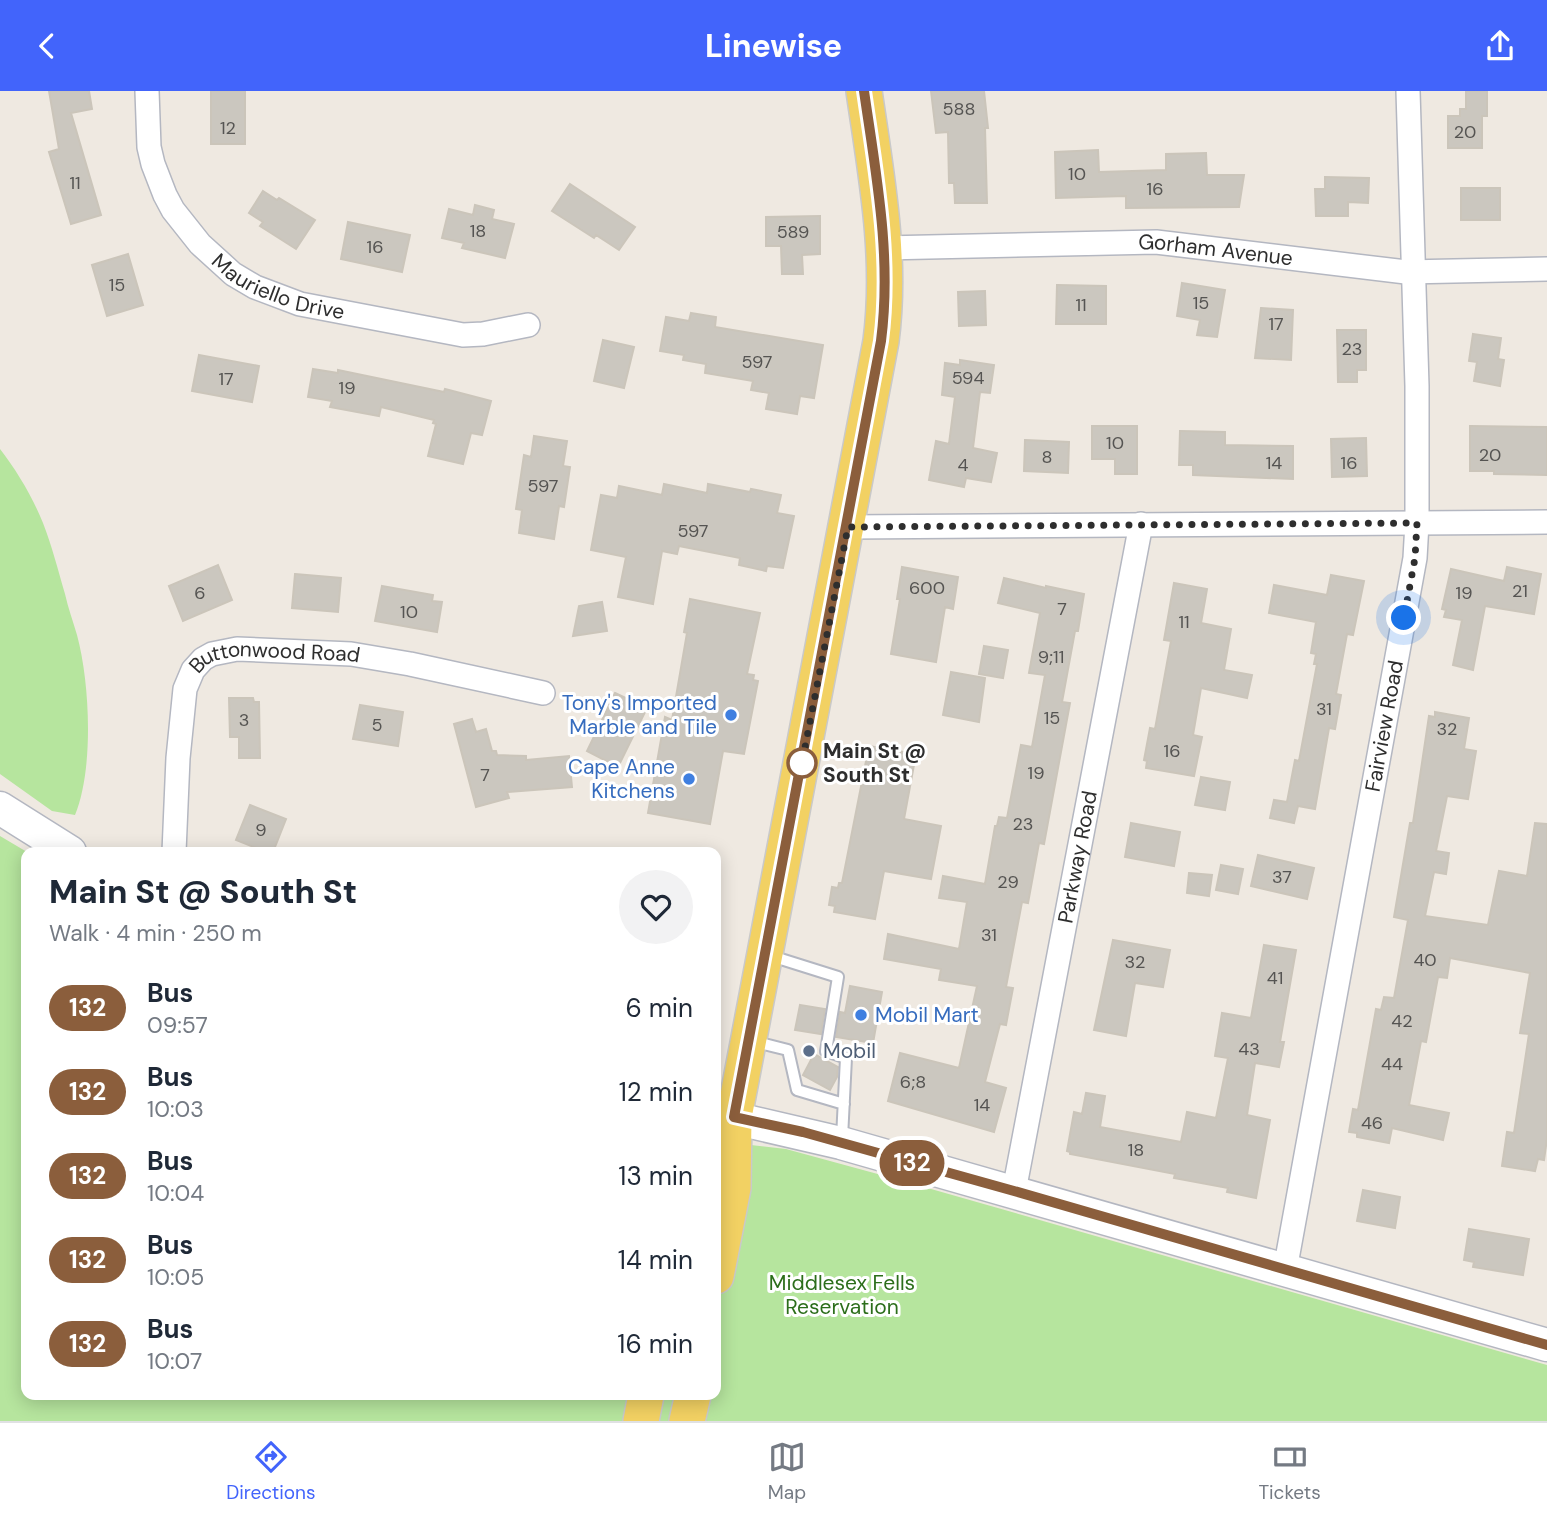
<!DOCTYPE html>
<meta charset="utf-8">
<style>
body{margin:0;font-family:"DM Sans",sans-serif;background:#f2f2f3;color:#1f2937;height:100vh;display:flex;flex-direction:column;font-size:26px;white-space:nowrap}
*{box-sizing:border-box;margin:0}
p{font-size:23px;color:#747a83}
.icon{flex:none;width:38px;height:38px;fill:none;stroke:currentColor;stroke-width:2;stroke-linecap:round;stroke-linejoin:round}
.map{position:relative;flex:1;overflow:hidden}
.drawer{position:absolute;left:21px;top:756px;width:700px;height:553px;display:flex;flex-direction:column;background:#fff;border-radius:14px;box-shadow:0 4px 18px #0003}
.drawer>*{flex:none}
.badge{padding:0 14px;border-radius:23px;font-size:24px;line-height:46px}
.you{position:absolute;width:35px;height:35px;margin:-18px;border:5px solid #fff;border-radius:50%;background:#1a73e8;box-shadow:0 0 0 10px #1a73e833}
.map>.badge{position:absolute;translate:-50% -50%;box-shadow:0 0 0 4px #fff}
.round{display:grid;place-items:center;flex:none;width:74px;height:74px;border-radius:37px;background:#f2f2f3}
.summary{display:flex;align-items:center;justify-content:space-between;height:119px;padding:0 28px}
h1{font-size:33px;font-weight:800;line-height:52px}
ul{padding:0;list-style:none}
li{display:flex;align-items:center;gap:21px;height:84px;padding:0 28px}
li div{flex:1}
li b{display:block;font-size:26px}
li em{font-style:normal}
li .badge{min-width:77px;font-weight:700;text-align:center}
header{display:flex;justify-content:space-between;align-items:center;height:91px;padding:0 28px;background:#4264fb;color:#fff;font-size:32px;font-weight:800}
.tabs{display:flex;justify-content:space-around;align-items:center;height:98px;border-top:2px solid #e0e1e3;background:#fff;font-size:19px;color:#747a83}
.tabs a{display:grid;justify-items:center;gap:4px}
.tabs .active{color:#4264fb}
.map>svg:first-child{display:block}
</style>
<header><svg class="icon" aria-label="back" viewBox="0 0 24 24"><path d="M15 5l-7 7 7 7"/></svg>Linewise<svg class="icon" aria-label="share" viewBox="0 0 24 24"><path d="M12 15V3M7 8l5-5 5 5M5 13v7h14v-7"/></svg></header>
<div class="map">
<svg width="1547" height="1330" viewBox="0 0 1547 1330">
<rect width="100%" height="100%" fill="#efe9e1"/>
<path fill="#b6e59e" d="M0 358C17 380 32 405 43 432 52 455 58 479 65 503 68 517 73 530 77 544 90 592 94 678 75 724L52 720 0 683Z
M0 745 27 761 26 1304H716V1050L786 1058 896 1088 1547 1274V1330H0Z"/>
<path fill="#cbc7bf" stroke="#cbc5ba" stroke-width="2" d="M49 0H89L92 18 71 22 101 124 71 133 49 61 59 58Z
M211 0H245V53H211Z
M931 0H984L988 37H985L987 112H955L954 92H949L948 41 936 42Z
M1466 0H1487V25H1482V57H1448V25H1460V18H1466Z
M1098 59 1099 81 1166 79V63L1206 62 1207 84H1244L1239 116 1126 117V105L1056 107 1055 61Z
M1325 86 1369 87 1368 112 1348 111V125H1316L1315 98H1325Z
M570 93 635 136 619 159 596 144 594 147 552 120Z
M1461 97H1500V129H1461Z
M263 100 277 109 279 107 315 129 296 158 260 135 263 131 249 122Z
M475 114 494 119 492 128 514 133 505 167 462 157 464 152 442 147 449 118 473 124Z
M820 125V163L802 164 803 183H782L781 155H766V126Z
M348 131 410 144 402 181 341 168Z
M128 163 143 214 107 225 92 174Z
M1182 192 1225 199 1217 246 1197 244 1200 229 1177 225Z
M1057 194 1106 195V233H1056Z
M985 200 986 234 959 235 958 201Z
M1261 217 1293 219 1291 269 1255 267Z
M691 222 716 226 715 236 823 254 814 307 800 305 797 323 766 318 769 302 751 299 753 290 705 282 706 273 683 269 684 264 660 260 666 226 689 230Z
M1337 239H1366V279H1357V291H1338Z
M1473 243 1501 247 1498 268 1504 269 1500 295 1474 290 1477 271 1469 270Z
M603 249 634 256 624 297 594 290Z
M199 264 259 275 252 311 192 300Z
M960 269 994 274 990 302 980 301 973 357 997 362 991 391 966 387 964 396 929 389 936 350 949 353 955 306 942 304 945 272 960 274Z
M313 278 338 282V279L444 301 445 298 491 310 482 344 471 342 463 373 428 365 436 333 433 332 434 329 381 316 379 325 330 316 332 310 308 306Z
M1092 335H1137V383H1115V368H1092Z
M1470 335 1547 336V384L1494 383V380H1470Z
M1180 340 1225 341V354L1293 355V388L1193 384V374H1179Z
M534 345 567 350 563 375 570 376 564 416 559 415 554 448 519 442 522 419 516 418 524 364 531 366Z
M1366 347 1367 385 1332 386 1331 348Z
M1025 349 1069 351 1068 382 1024 380Z
M664 393 707 402 708 393 750 401 751 398 781 404 777 422 794 425 783 477 767 475 766 480 739 474 740 467 679 455 677 463 662 460 653 513 618 506 626 466 591 459 601 404 617 407 619 395 662 404Z
M218 474 232 509 183 530 169 495Z
M902 476 958 486 953 518 945 516 936 571 891 563 900 508H897Z
M1507 476 1541 483 1534 523 1485 515 1473 579 1453 574 1462 529 1444 526 1446 519 1442 518 1451 478 1504 490Z
M295 483 341 487 338 521 292 517Z
M1331 484 1364 490 1353 544 1347 543 1336 603 1341 604 1335 638 1329 637 1315 718 1298 715 1294 732 1270 727 1274 709 1287 711 1295 669 1299 670 1317 573H1314L1316 563 1311 562 1316 531 1269 522 1274 494 1327 504Z
M1004 487 1046 497V495L1084 503 1078 540H1075L1062 611 1070 612 1044 753 1039 752 1028 812 1022 811 1006 896 1013 897 1006 934 1000 933 985 991 1006 997 994 1041 888 1010 900 962 959 977 977 895 939 889 941 878 884 868 888 843 959 858 967 811 939 807 943 785 985 793 995 735H997L999 726 1007 727 1021 654 1032 656 1045 584 1029 582 1040 522 998 512Z
M1174 492 1207 498 1201 532 1231 538 1224 579 1252 584 1247 607 1201 597 1193 644 1202 646 1194 685 1146 677 1147 670 1144 669 1150 637 1155 638 1171 550 1164 549Z
M382 495 433 504 432 510 442 511 437 541 375 530Z
M690 508 760 522 747 583 754 584 753 589 758 590 744 663 723 660 710 733 648 722 665 626 672 629 687 542 684 541Z
M602 511 607 540 573 545 579 515Z
M984 555 1008 559 1003 587 979 583Z
M951 581 985 587 979 631 943 624Z
M615 602 647 617 618 676 587 660Z
M229 607H253L254 611H259L260 667H239V646H230Z
M360 614 403 621 398 655 353 648Z
M1435 621 1469 627 1464 658 1476 660 1468 708 1447 705 1436 760 1449 762 1446 783 1434 781 1425 825 1488 834 1499 780 1527 785 1535 732 1547 733V1048L1544 1069 1538 1068 1535 1080 1502 1075 1507 1041 1514 1042 1529 943 1520 942 1530 882 1450 867 1447 887 1438 886 1426 951 1421 950 1409 1014 1449 1022 1443 1049 1392 1037 1389 1052 1357 1046V1042L1349 1041 1353 1018 1358 1019 1376 918 1381 919 1384 906 1394 907 1408 829 1394 826 1410 732H1413L1429 625 1435 626Z
M472 628 476 641 486 638 492 660H496L497 664 526 665V669L569 665 572 696 507 701 509 707 476 716 454 633Z
M869 655 916 663 904 728 941 735 931 788 884 780 875 828 834 821 835 815 829 814 832 796 838 797 839 792H842Z
M1201 686 1230 691 1225 719 1195 714Z
M250 714 286 728 273 761H266L236 749Z
M1131 732 1180 741 1174 775 1125 766Z
M1258 764 1314 777 1307 808 1251 795Z
M1221 774 1243 778 1238 803 1216 799Z
M1189 782 1212 784 1209 805 1187 802Z
M1113 849 1170 859 1163 896 1135 892 1126 945 1094 939Z
M1264 854 1296 859 1280 951H1284L1279 976 1255 972 1247 1024 1270 1029 1256 1107 1227 1101 1228 1097 1174 1087 1175 1083 1070 1063V1061L1067 1060 1074 1021 1082 1023 1086 1002 1105 1005 1100 1036 1181 1051 1187 1021 1216 1027 1228 967 1215 965 1222 922 1251 927Z
M850 895 882 901 873 952 836 946 840 921 845 922Z
M800 914 825 918 821 943 795 939Z
M814 963 838 976 837 986 830 999 803 984Z
M1363 1099 1400 1106 1395 1137 1357 1130Z
M1469 1138 1529 1148 1523 1184 1473 1176 1474 1171 1464 1169Z"/>
<g fill="none" stroke-linecap="round" stroke-linejoin="round">
<defs>
<path id="service" d="M768 864 838 886 826 960 846 967 842 1047
M752 950 788 959 797 999 844 1013"/>
<g id="minor">
<path id="s1" d="M147 0 149 56 153 73 165 104 173 119 200 153 233 183 255 196 300 213 463 244 483 243 528 234"/>
<path id="s2" d="M884 157 1156 151 1406 181 1547 178"/>
<path d="M848 436 1547 431"/>
<path id="s3" d="M174 761 178 667 185 598 193 579 203 568 212 563 237 558 351 563 410 573 543 602"/>
<path id="s4" d="M1014 1100 1141 433"/>
<path id="s5" d="M1285 1179 1415 467 1417 432V295L1408 0"/>
</g>
<path id="secondary" d="M0 717 70 761
M716 1023 841 1052 1547 1254"/>
<path id="primary" d="M716 1185 733 1097 734 1026 881 250C892 166 876 83 864 0
M641 1330 646 1304
M687 1330 693 1304"/>
</defs>
<use href="#service" stroke="#b4b7c1" stroke-width="14"/>
<use href="#minor" stroke="#b4b7c1" stroke-width="26"/>
<use href="#secondary" stroke="#b4b7c1" stroke-width="35"/>
<use href="#primary" stroke="#c9c9c9" stroke-width="38"/>
<use href="#service" stroke="#fff" stroke-width="10"/>
<use href="#minor" stroke="#fff" stroke-width="23"/>
<use href="#secondary" stroke="#fff" stroke-width="32"/>
<use href="#primary" stroke="#f2d163" stroke-width="35"/>
</g>
<g fill="none" stroke-linecap="round" stroke-linejoin="round">
<defs>
<path id="line" d="M864 0C876 83 892 166 881 250L734 1026 803 1041 1014 1100 1547 1254"/>
</defs>
<use href="#line" stroke="#fff" stroke-width="16"/>
<use href="#line" stroke="#8b5e3c" stroke-width="10"/>
<path stroke="#2e2e2e" stroke-width="7" stroke-dasharray="0 12.6" d="M802 672 800 682 848 436 1417 432 1415 467 1404 527"/>
</g>
<g fill="#3f7fe0" stroke="#fff" stroke-width="2.5">
<circle cx="731" cy="624" r="7"/>
<circle cx="689" cy="688" r="7"/>
<circle cx="861" cy="924" r="7"/>
</g>
<circle fill="#fff" stroke="#8b5e3c" stroke-width="3.5" cx="802" cy="672" r="14"/>
<circle fill="#5c6f8a" stroke="#fff" stroke-width="2.5" cx="809" cy="960" r="7"/>
<g text-anchor="middle" dominant-baseline="central" stroke-width="6" stroke-linejoin="round" paint-order="stroke">
<g font-size="18" fill="#555452">
<text x="959" y="18">588</text>
<text x="228" y="37">12</text>
<text x="1465" y="41">20</text>
<text x="1077" y="83">10</text>
<text x="75" y="92">11</text>
<text x="1155" y="98">16</text>
<text x="478" y="140">18</text>
<text x="793" y="141">589</text>
<text x="375" y="156">16</text>
<text x="117" y="194">15</text>
<text x="1201" y="212">15</text>
<text x="1081" y="214">11</text>
<text x="1276" y="233">17</text>
<text x="1352" y="258">23</text>
<text x="757" y="271">597</text>
<text x="968" y="287">594</text>
<text x="226" y="288">17</text>
<text x="347" y="297">19</text>
<text x="1115" y="352">10</text>
<text x="1490" y="364">20</text>
<text x="1047" y="366">8</text>
<text x="1274" y="372">14</text>
<text x="1349" y="372">16</text>
<text x="963" y="374">4</text>
<text x="543" y="395">597</text>
<text x="693" y="440">597</text>
<text x="927" y="497">600</text>
<text x="1520" y="500">21</text>
<text x="200" y="502">6</text>
<text x="1464" y="502">19</text>
<text x="1062" y="518">7</text>
<text x="409" y="521">10</text>
<text x="1184" y="531">11</text>
<text x="1051" y="566">9;11</text>
<text x="1324" y="618">31</text>
<text x="1052" y="627">15</text>
<text x="244" y="629">3</text>
<text x="377" y="634">5</text>
<text x="1447" y="638">32</text>
<text x="1172" y="660">16</text>
<text x="1036" y="682">19</text>
<text x="485" y="684">7</text>
<text x="1023" y="733">23</text>
<text x="261" y="739">9</text>
<text x="1282" y="786">37</text>
<text x="1008" y="791">29</text>
<text x="989" y="844">31</text>
<text x="1425" y="869">40</text>
<text x="1135" y="871">32</text>
<text x="1275" y="887">41</text>
<text x="1402" y="930">42</text>
<text x="1249" y="958">43</text>
<text x="1392" y="973">44</text>
<text x="913" y="991">6;8</text>
<text x="982" y="1014">14</text>
<text x="1372" y="1032">46</text>
<text x="1136" y="1059">18</text>
</g>
<g font-size="21" fill="#2e2e2e" stroke="#fff">
<text stroke="none"><textPath href="#s2" startOffset="332">Gorham Avenue</textPath></text>
<text stroke="none"><textPath href="#s1" startOffset="259">Mauriello Drive</textPath></text>
<text stroke="none"><textPath href="#s3" startOffset="271">Buttonwood Road</textPath></text>
<text stroke="none"><textPath href="#s5" startOffset="553">Fairview Road</textPath></text>
<text stroke="none"><textPath href="#s4" startOffset="340">Parkway Road</textPath></text>
</g>
<g font-size="21" fill="#366cbe" stroke="#fff" text-anchor="end">
<text x="717" y="612">Tony's Imported<tspan x="717" dy="24">Marble and Tile</tspan></text>
<text x="675" y="676">Cape Anne<tspan x="675" dy="24">Kitchens</tspan></text>
<text x="875" y="924" text-anchor="start">Mobil Mart</text>
</g>
<g font-size="21" font-weight="bold" fill="#2e2e2e" stroke="#fff" text-anchor="start">
<text x="823" y="660">Main St @<tspan x="823" dy="24">South St</tspan></text>
</g>
<g font-size="21" fill="#4e5e75" stroke="#fff" text-anchor="start">
<text x="823" y="960">Mobil</text>
</g>
<g font-size="21" fill="#2c6e1b" stroke="#fff">
<text x="842" y="1192">Middlesex Fells<tspan x="842" dy="24">Reservation</tspan></text>
</g>
</g>
</svg>
<div class="you" style="left:1404px;top:527px"></div>
<b class="badge" style="left:912px;top:1072px;background:#8b5e3c;color:#fff">132</b>
<section class="drawer">
<div class="summary"><div><h1>Main St @ South St</h1><p>Walk · 4 min · 250 m</p></div><a class="round"><svg class="icon" aria-label="heart" viewBox="0 0 24 24"><path d="M12 20l-8-8c-3-5 5-10 8-4 3-6 11-1 8 4z"/></svg></a></div>
<ul>
<li><span class="badge" style="background:#8b5e3c;color:#fff">132</span><div><b>Bus</b><p>09:57</p></div><em>6 min</em></li>
<li><span class="badge" style="background:#8b5e3c;color:#fff">132</span><div><b>Bus</b><p>10:03</p></div><em>12 min</em></li>
<li><span class="badge" style="background:#8b5e3c;color:#fff">132</span><div><b>Bus</b><p>10:04</p></div><em>13 min</em></li>
<li><span class="badge" style="background:#8b5e3c;color:#fff">132</span><div><b>Bus</b><p>10:05</p></div><em>14 min</em></li>
<li><span class="badge" style="background:#8b5e3c;color:#fff">132</span><div><b>Bus</b><p>10:07</p></div><em>16 min</em></li>
</ul>
</section>
</div>
<nav class="tabs">
<a class="active"><svg class="icon" aria-label="directions" viewBox="0 0 24 24"><path d="M12 3l9 9-9 9-9-9zM9 14v-3h6M13 9l2 2-2 2"/></svg>Directions</a>
<a><svg class="icon" aria-label="map" viewBox="0 0 24 24"><path d="M3 6l6-2 6 2 6-2v14l-6 2-6-2-6 2zM9 4v14M15 6v14"/></svg>Map</a>
<a><svg class="icon" aria-label="tickets" viewBox="0 0 24 24"><path d="M3 7h18v10H3zM15 7v10"/></svg>Tickets</a>
</nav>
